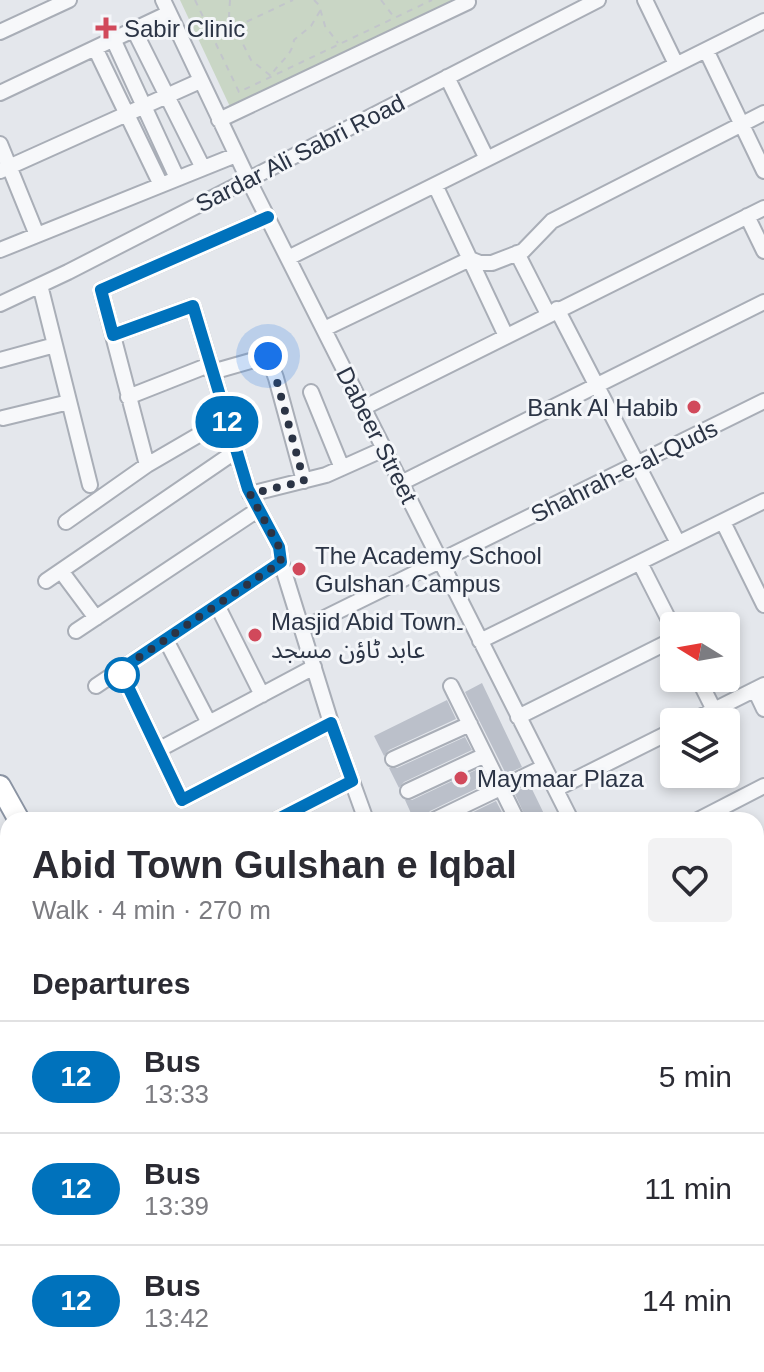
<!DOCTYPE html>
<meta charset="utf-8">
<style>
body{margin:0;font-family:Helvetica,"Noto Sans Arabic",sans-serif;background:#f2f2f3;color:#2b2b33;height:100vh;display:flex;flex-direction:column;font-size:30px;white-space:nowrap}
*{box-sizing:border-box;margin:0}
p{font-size:26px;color:#7c7c81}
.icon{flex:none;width:44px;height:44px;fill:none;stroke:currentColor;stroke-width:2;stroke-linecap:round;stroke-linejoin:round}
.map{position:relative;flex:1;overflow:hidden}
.side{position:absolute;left:0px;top:812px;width:764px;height:560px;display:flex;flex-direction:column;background:#fff;border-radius:24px 24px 0 0;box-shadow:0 4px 12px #0003}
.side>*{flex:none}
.badge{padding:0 16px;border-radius:26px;font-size:28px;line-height:52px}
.needle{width:52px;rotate:281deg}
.buttons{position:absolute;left:660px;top:612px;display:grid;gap:16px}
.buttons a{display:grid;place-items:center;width:80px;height:80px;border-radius:8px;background:#fff;box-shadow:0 4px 12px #0003;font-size:40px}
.you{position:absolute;width:40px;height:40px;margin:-20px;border:6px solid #fff;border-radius:50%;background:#1a73e8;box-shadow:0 0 0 12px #1a73e833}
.map>.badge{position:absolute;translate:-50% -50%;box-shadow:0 0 0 4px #fff}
h2{padding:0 32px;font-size:30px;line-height:72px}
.round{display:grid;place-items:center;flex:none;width:84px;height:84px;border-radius:8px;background:#f2f2f3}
.summary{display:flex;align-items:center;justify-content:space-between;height:136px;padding:0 32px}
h1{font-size:38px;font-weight:800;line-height:60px}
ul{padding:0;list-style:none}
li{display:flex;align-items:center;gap:24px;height:112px;padding:0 32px;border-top:2px solid #e1e1e2}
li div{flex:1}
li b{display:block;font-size:30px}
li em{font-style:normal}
li .badge{min-width:88px;font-weight:700;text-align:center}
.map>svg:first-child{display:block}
</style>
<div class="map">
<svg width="764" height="1372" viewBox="0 0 764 1372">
<rect width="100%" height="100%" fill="#e4e7ec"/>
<path fill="#c9d6c5" d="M180 0H457L232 111Z"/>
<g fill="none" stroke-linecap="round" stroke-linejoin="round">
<path stroke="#9fb4cc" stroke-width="3" d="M0 884 8 898
M756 1359 764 1361"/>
</g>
<path fill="#bbc0ca" d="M482 683 522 767 506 774 465 692Z
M447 700 456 719 389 750 384 756 374 736Z
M465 737 472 750 404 782 399 788 389 768H397Z
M480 768 488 783 430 811 424 820H414L405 800H412Z
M530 785 547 820H527L514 792Z
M496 801 506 820H457Z"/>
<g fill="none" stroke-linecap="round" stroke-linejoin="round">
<defs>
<path id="minor" d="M163 0 248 179 571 820
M645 0 676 64
M134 30 203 168
M0 32 69 0
M113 39 177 178
M95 48 161 185
M706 50 764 171
M447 77 487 159
M0 93 169 13
M219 120 468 2
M0 144 37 235
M0 171 200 81
M435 185 506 336
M747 216 764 251
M0 250 236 155
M517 253 548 314
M288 258 764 21
M40 285 90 485
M0 304 68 272 598 0
M557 309 678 543
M324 329 470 259 480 263H492L523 251 552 221 764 113
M0 360 55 345
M212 372 268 356 276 378 304 481
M311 392 342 468
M128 397 209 365
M363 408 764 208
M3 418 69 402
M147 465 101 290 268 217
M401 483 764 302
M250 494 326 475 384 449
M66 522 147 465 226 419
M723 522 764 605
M281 562 331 723 366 820
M640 563 674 630
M61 571 96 618
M46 581 236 451
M217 605 262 695
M302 629 764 401
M76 631 259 509
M166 640 209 723
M480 641 764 501
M120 670 182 800 331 723
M698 678 714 710
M96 686 281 562 279 547 248 489 193 306 113 335
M451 686 517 820
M755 690 764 709
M518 717 674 639
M690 722 764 685
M158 750 314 667
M393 759 470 724
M556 789 674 730
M408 791 485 755
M276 820 352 781
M434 820 544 767
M698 820 764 786
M756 888 764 884
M756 976 764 973
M756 1079 764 1076
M756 1143 764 1145
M0 1210 8 1205
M0 1316 8 1330
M28 1364 32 1372"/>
<path id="highway" d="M0 786 19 820
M0 1090 8 1099
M756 1299 764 1302
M379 1364 399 1372"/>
</defs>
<use href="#minor" stroke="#a9aeb7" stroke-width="18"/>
<use href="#highway" stroke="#8b94a3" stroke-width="24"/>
<path stroke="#c2c5cb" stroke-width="2" stroke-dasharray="6 6" stroke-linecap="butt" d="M195 0 239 92 432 0
M230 0 229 16 251 60 271 76C278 62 292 57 294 40L311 26 320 11
M314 0 319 5 325 26 338 43
M381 0 394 17
M214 37 293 0"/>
<use href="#minor" stroke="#f7f8fa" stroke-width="14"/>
<use href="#highway" stroke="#fff" stroke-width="20"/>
</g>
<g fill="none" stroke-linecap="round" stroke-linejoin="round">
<defs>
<path id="line" d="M268 217 101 290 113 335 193 306 248 489 279 547 281 562 120 670 182 800 331 723 352 781 276 820"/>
</defs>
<use href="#line" stroke="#fff" stroke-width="18"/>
<use href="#line" stroke="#0072bc" stroke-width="12"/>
<path stroke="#2b3445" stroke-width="8" stroke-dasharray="0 14.4" d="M122 675 120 670 281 562 279 547 250 494 304 481 276 378 268 356"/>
</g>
<g fill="#d1495b" stroke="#f4f6f9" stroke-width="3">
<path d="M102 16h8v8h8v8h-8v8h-8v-8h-8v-8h8z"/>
<circle cx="694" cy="407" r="8"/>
<circle cx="299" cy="569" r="8"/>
<circle cx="255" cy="635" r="8"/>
<circle cx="461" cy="778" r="8"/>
</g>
<circle fill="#fff" stroke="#0072bc" stroke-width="4" cx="122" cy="675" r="16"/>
<g text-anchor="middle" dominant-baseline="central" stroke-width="6" stroke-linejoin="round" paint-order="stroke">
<g font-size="24" fill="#2b3445" stroke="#f4f6f9" text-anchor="start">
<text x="124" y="28">Sabir Clinic</text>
<text x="678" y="407" text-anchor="end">Bank Al Habib</text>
<text x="315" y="555">The Academy School<tspan x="315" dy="28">Gulshan Campus</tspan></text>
<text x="271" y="621">Masjid Abid Town۔<tspan x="271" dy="28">عابد ٹاؤن مسجد</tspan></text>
<text x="477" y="778">Maymaar Plaza</text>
</g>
<g font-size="24" fill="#2b3445" stroke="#f4f6f9">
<text transform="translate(300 153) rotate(-27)">Sardar Ali Sabri Road</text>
<text transform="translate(377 435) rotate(63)">Dabeer Street</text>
<text transform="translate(624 471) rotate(-26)">Shahrah-e-al-Quds</text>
</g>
</g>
</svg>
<div class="buttons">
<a><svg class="needle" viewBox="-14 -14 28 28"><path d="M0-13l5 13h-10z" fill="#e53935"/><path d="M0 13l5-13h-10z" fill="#7c7c81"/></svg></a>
<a><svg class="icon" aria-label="layers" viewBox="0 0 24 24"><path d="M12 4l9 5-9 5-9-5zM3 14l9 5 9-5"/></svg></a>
</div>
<div class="you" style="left:268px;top:356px"></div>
<b class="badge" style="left:227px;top:422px;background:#0072bc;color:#fff">12</b>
<section class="side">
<div class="summary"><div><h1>Abid Town Gulshan e Iqbal</h1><p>Walk · 4 min · 270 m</p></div><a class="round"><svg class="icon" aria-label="heart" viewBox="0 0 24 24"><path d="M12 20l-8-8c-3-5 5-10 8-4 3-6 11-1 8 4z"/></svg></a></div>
<h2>Departures</h2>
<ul>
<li><span class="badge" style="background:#0072bc;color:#fff">12</span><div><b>Bus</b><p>13:33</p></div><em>5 min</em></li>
<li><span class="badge" style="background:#0072bc;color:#fff">12</span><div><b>Bus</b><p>13:39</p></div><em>11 min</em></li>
<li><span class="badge" style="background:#0072bc;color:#fff">12</span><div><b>Bus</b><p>13:42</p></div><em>14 min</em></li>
</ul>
</section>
</div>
